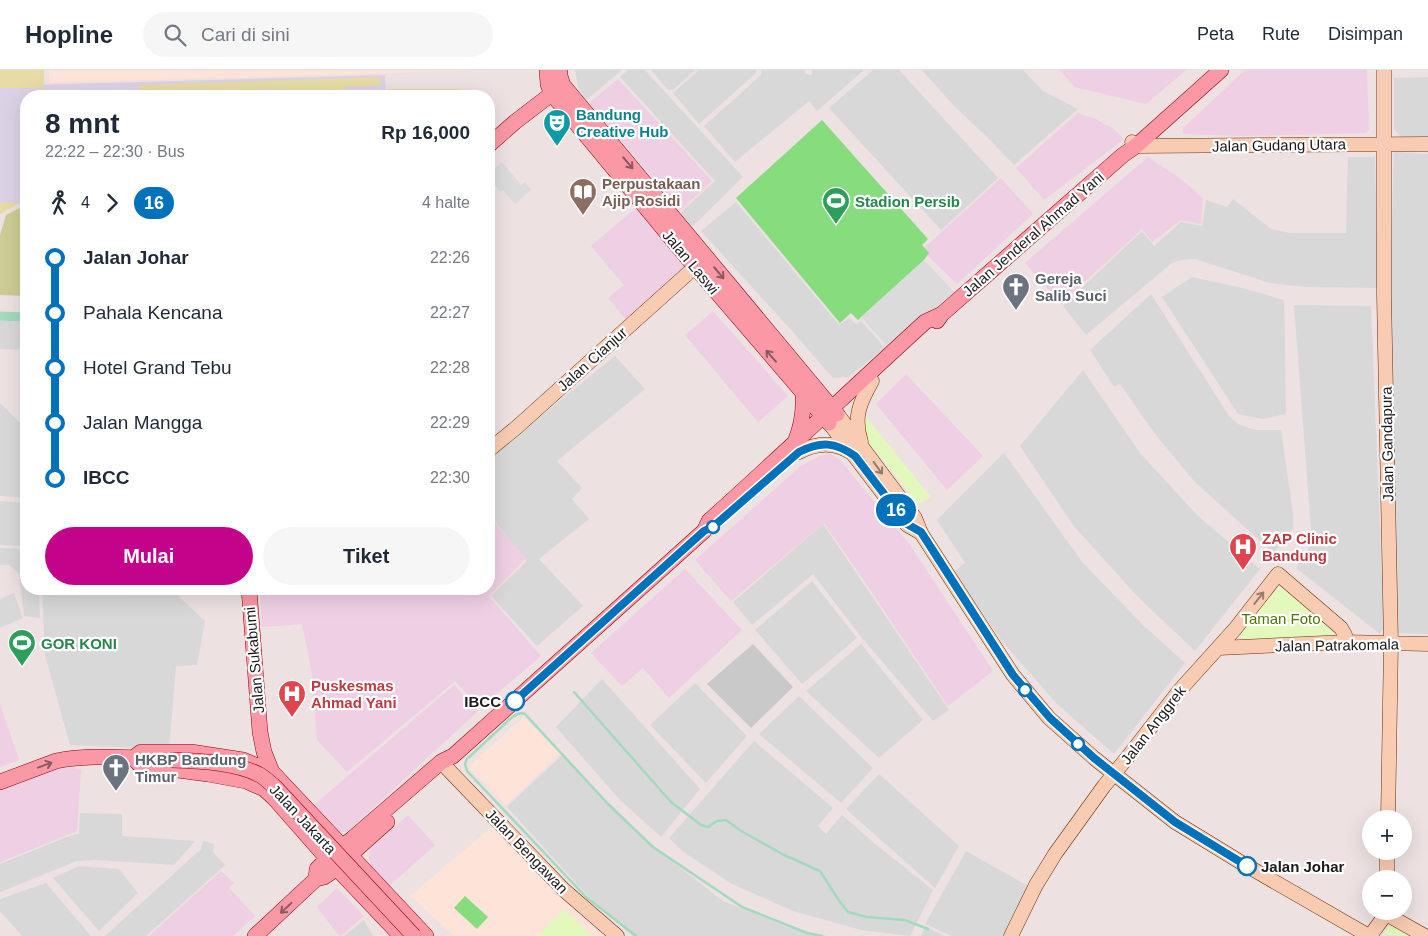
<!DOCTYPE html>
<html lang="id">
<meta charset="utf-8">
<style>
body{margin:0;font-family:Arial,sans-serif;background:#f6f6f7;color:#1f2937;height:100vh;display:flex;flex-direction:column;font-size:19px;white-space:nowrap}
*{box-sizing:border-box;margin:0}
p{font-size:16px;color:#747a83}
.icon{flex:none;width:28px;height:28px;fill:none;stroke:currentColor;stroke-width:2;stroke-linecap:round;stroke-linejoin:round}
.map{position:relative;flex:1;overflow:hidden}
.details{position:absolute;left:20px;top:20px;width:475px;height:505px;display:flex;flex-direction:column;background:#fff;border-radius:20px;box-shadow:0 5px 20px #0002}
.details>*{flex:none}
.badge{padding:0 10px;border-radius:16px;font-size:18px;line-height:32px}
.tools{position:absolute;left:1362px;top:740px;display:grid;gap:10px}
.tools a{display:grid;place-items:center;width:50px;height:50px;border-radius:50%;background:#fff;box-shadow:0 5px 20px #0002;font-size:25px}
.map>.badge{position:absolute;translate:-50% -50%;box-shadow:0 0 0 2px #fff}
.legs{display:flex;align-items:center;gap:8px;height:55px;padding:0 25px;font-size:16px}
.legs p{margin-inline-start:auto}
.summary{display:flex;align-items:center;justify-content:space-between;height:85px;padding:0 25px}
h1{font-size:28px;font-weight:700;line-height:38px}
.primary-button{display:flex;gap:10px;margin-top:auto;padding:10px 25px}
.primary-button a{flex:1;height:58px;border-radius:30px;background:#c4038b;color:#fff;font-size:20px;font-weight:700;line-height:58px;text-align:center}
.primary-button a+a{background:#f6f6f7;color:#1f2937}
ul{padding:0 25px;list-style:none}
li{display:flex;align-items:center;gap:18px;height:55px;font-size:19px}
li i{display:grid;place-items:center;width:8px;height:100%;margin:0 6px;background:currentColor}
li i::after{content:'';width:12px;height:12px;margin:-6px;border:4px solid;border-radius:50%;background:#fff}
li p{margin-inline-start:auto}
li:first-child i{background:linear-gradient(#0000 50%,currentColor 0)}
li:last-child i{background:linear-gradient(currentColor 50%,#0000 0)}
header{display:flex;align-items:center;gap:30px;box-sizing:border-box;height:70px;padding:0 25px;background:#fff;border-bottom:1px solid #e0e1e3}
header strong{font-size:24px}
nav{display:flex;gap:28px;margin-inline-start:auto;font-size:18px}
.search{width:350px;height:45px;background:#f6f6f7;display:flex;align-items:center;gap:12px;box-sizing:border-box;padding:0 18px;border-radius:28px;color:#747a83;font-size:19px}
.map>svg:first-child{display:block}
</style>
<header>
<strong>Hopline</strong>
<div class="search"><svg class="icon" aria-label="search" viewBox="0 0 24 24"><circle cx="10" cy="10" r="6"/><path d="M15 15l6 6"/></svg>Cari di sini</div>
<nav><a>Peta</a><a>Rute</a><a>Disimpan</a></nav>
</header>
<div class="map">
<svg width="1428" height="866" viewBox="0 0 1428 866">
<rect width="100%" height="100%" fill="#ede1e1"/>
<path fill="#d9d8d9" d="M575 0H622L586 30 578 17Z
M628 0H645L743 107 692 157 680 143 715 111 620 7Z
M651 0H695L674 19 668 20Z
M699 0H755L757 2 699 54 673 23Z
M762 0H805V4L812 5V0H864L817 41 809 31 735 92 704 56 761 5Z
M873 0H899L998 108 941 160 829 38Z
M922 0H1023L1043 21 1078 39 1014 95 988 68 955 37Z
M1428 7V70H1411L1401 67 1394 59V8Z
M1394 82 1428 84V564L1397 563 1390 215Z
M1348 87H1375L1378 218 1305 217 1270 213 1195 189 1181 190 1172 193 1086 265 1063 236 1142 161 1154 176 1181 152 1202 156 1206 130 1227 137 1233 129 1271 159 1290 163H1346Z
M736 132 839 255 849 248 856 254 861 251 885 278 848 307 833 308 792 261 701 161Z
M1192 207 1242 218 1284 230 1286 344 1262 349 1238 344 1162 227Z
M1151 224 1229 346 1238 354 1255 360H1281L1293 443V459L1282 473 1273 483 1194 411 1155 364 1120 314 1114 317 1090 280Z
M1294 235 1371 236 1384 557 1380 564 1296 498 1312 473Z
M0 248 26 251V280L0 279Z
M615 286 645 319 557 391 582 418 572 429 589 449 539 489 583 536 537 576 491 526 527 491 489 444V388Z
M1083 300 1140 383 1197 445 1260 499 1195 581 1138 527 1073 455 1020 376Z
M0 333 19 352H26V428L0 426Z
M1004 383 1083 493 1142 554 1185 593 1114 684 1057 634 1001 570 954 502 965 493 937 450Z
M0 431 26 433V476L0 475Z
M823 454 949 640 933 651 862 568 813 504 752 555 733 532Z
M0 478 26 479V519H39L40 548 24 546 19 504 9 495H0Z
M812 511 857 568 802 614 755 560Z
M42 519H171L205 551 197 595 176 596 169 679 70 675 45 585Z
M14 523 23 548 0 558V529Z
M861 574 923 650 879 688 806 621Z
M602 609 700 719 661 767 619 729 556 657Z
M695 613 747 666 706 713 650 655Z
M799 626 873 698 841 733 759 664Z
M754 671 833 738 818 756 826 764 842 745 874 773 933 820 910 866 861 860 793 841 732 814 682 781 669 768Z
M562 685 636 763 723 831 798 861 827 866H633L595 834 507 737Z
M879 704 959 776 935 818 846 739Z
M80 743 122 744V766L195 771 174 795 95 790 77 791 0 822V794L69 766 79 764Z
M203 771 214 774 213 782 225 795 146 866H105L201 779Z
M966 781 1030 817 1003 866H952L925 854Z
M79 796 119 799 138 823 99 861 53 808Z
M46 813 91 866H22L0 841V829Z
M364 850 373 866H344Z
M925 856 944 866H921Z"/>
<path fill="#eecfe4" d="M1059 0H1186L1146 34 1075 17Z
M1245 0H1367L1369 60 1366 63 1242 66 1186 64 1183 63V58Z
M618 9 712 111 681 140 589 33Z
M1078 43 1096 49 1114 59 1124 69 1044 130 1016 98Z
M1148 87 1181 109 1203 128 1201 154 1181 150 1152 172 1142 159 1061 234 1025 193Z
M1001 108 1033 144 957 214 922 180Z
M637 137 690 200 628 252 608 228 624 215 591 176Z
M713 241 788 326 758 352 685 265Z
M906 304 983 386 947 420 876 334Z
M832 384 840 390 910 475 993 601 948 636 863 509 824 453 731 531 695 490 801 396 822 385Z
M489 446 526 488 489 526 541 586 480 638 455 611 347 702 317 670 312 603 302 554 262 557 260 519H489Z
M685 499 742 560 669 628 643 598 622 616 591 583Z
M454 615 478 641 348 761 338 763 314 735Z
M0 634 19 690 0 697Z
M62 697 81 699 77 761 0 792V721Z
M408 745 435 775 389 816 372 797 369 789 370 779Z
M221 801 234 813 229 818 255 846 233 866H149Z
M337 818 364 846 341 866H339L317 837Z"/>
<path fill="#dcd2e6" d="M385 5 386 26H26V134H0V16Z"/>
<path fill="#fee3d8" d="M49 0H489L49 13Z
M524 647 560 684 506 735 468 697Z
M494 755 591 855 605 866H454L410 826Z"/>
<path fill="#c9c9c9" d="M753 574 793 617 751 658 707 614Z"/>
<path fill="#e7dba6" d="M0 0H44V18H0Z
M381 7 380 16 344 17 343 26H139V15Z
M387 19H460L467 20 470 26H387Z
M21 132 0 144V133Z"/>
<path fill="#cccc96" d="M26 135V226L0 225V165L6 145Z"/>
<path fill="#e2f8bc" d="M863 343 931 427 918 434 864 367Z
M1283 516 1338 567 1242 570 1239 565 1238 558 1279 517Z
M563 839 593 866H538Z
M1391 852 1416 866 1383 865Z"/>
<path fill="#87dc7e" d="M822 50 928 169 922 175 929 183 924 190 858 250 851 243 840 253 736 128Z
M465 826 488 847 477 859 454 838Z"/>
<path fill="#dbdbdb" d="M502 92 521 115 525 112 531 120 515 134 503 120 500 122 489 108V103Z
M924 190 954 222 890 279 861 247Z"/>
<g fill="none" stroke-linecap="round" stroke-linejoin="round">
<path stroke="#a1dabf" stroke-width="2.5" d="M574 622 671 732 701 755 708 757 717 751 726 750 741 761 784 785 820 801 840 832 848 842 867 847 905 850 928 859
M636 866 586 827 467 701 465 694 467 689 511 648C516 645 519 642 525 644L608 734 653 777 742 837 807 863 822 866"/>
<path stroke="#a1dabf" stroke-width="9" d="M0 246 26 247"/>
<defs>
<path id="secondary" d="M1384 0V225L1391 574 1388 749
M1132 72 1136 76 1428 74
M838 345 915 448 921 463 1013 605 1049 648 1094 688 1175 752 1242 793 1369 866
M830 354 907 455 921 463
M861 372C853 347 860 332 872 311
M489 380 517 357 695 197
M799 382C816 373 833 371 850 382
M1219 578 1346 572 1428 574
M441 692 564 820 617 866
M1387 809V781
M1386 844 1425 866
M1011 866 1036 815 1055 784 1104 716 1127 688 1179 621 1235 559 1278 504 1341 558 1345 565 1346 572
M1370 866 1386 844"/>
<path id="primary" d="M547 0 548 14 551 23 695 197 829 353
M560 0V6L563 15 837 344
M489 75 515 52 558 19
M937 251 942 244 1123 85 1136 76 1221 0
M795 372C802 356 804 341 803 323
M249 519 260 662 264 682 272 702
M133 688 140 695 208 704 246 711 264 719 274 728 325 786 401 866
M133 688 141 682H191L243 690 272 702 338 772 344 775
M0 712 56 691C84 685 114 687 142 688
M350 785 426 866
M316 809 317 799 327 789 353 768 441 692 453 686 664 497 704 461 709 451C782 385 853 318 925 252L942 244
M255 866 316 809 324 807 330 803 387 752"/>
</defs>
<use href="#secondary" stroke="#6e3006" stroke-width="15"/>
<use href="#primary" stroke="#900207" stroke-width="16"/>
<use href="#secondary" stroke="#f8cbb3" stroke-width="14"/>
<use href="#primary" stroke="#fa98a5" stroke-width="15"/>
<defs>
<path id="primary-bridge" d="M170 690C198 691 235 692 260 705 265 708 270 713 275 717L414 866"/>
</defs>
<use href="#primary-bridge" stroke="#900207" stroke-width="16" stroke-linecap="butt"/>
<use href="#primary-bridge" stroke="#fa98a5" stroke-width="15"/>
</g>
<defs><path id="oneway-shaft" d="M-6 0H5M1.5-3L5.5 0L1.5 3" fill="none" stroke-width="1.6" stroke-linecap="round" stroke-linejoin="round" transform="scale(1.25)"/></defs>
<g stroke="#8a5a60">
<use href="#oneway-shaft" transform="translate(628 93) rotate(50)"/>
<use href="#oneway-shaft" transform="translate(719 203) rotate(50)"/>
<use href="#oneway-shaft" transform="translate(771 286) rotate(-131)"/>
<use href="#oneway-shaft" transform="translate(45 695) rotate(-20)"/>
<use href="#oneway-shaft" transform="translate(286 838) rotate(137)"/>
</g>
<g stroke="#957c6f">
<use href="#oneway-shaft" transform="translate(878 398) rotate(54)"/>
<use href="#oneway-shaft" transform="translate(1259 528) rotate(-52)"/>
</g>
<g fill="none" stroke-linecap="round" stroke-linejoin="round">
<defs>
<path id="line-1" d="M515 631 704 461 714 456 799 382C821 371 835 372 855 386L907 454 921 462 1013 605 1050 648 1094 688 1175 752 1247 796"/>
</defs>
<use href="#line-1" stroke="#fff" stroke-width="11"/>
<use href="#line-1" stroke="#0072bc" stroke-width="8"/>
</g>
<defs>
<symbol id="theatre-pin" viewBox="-11 -11 22 30"><path d="M0 17L-7.5 6A9.5 9.5 0 1 1 7.5 6Z" fill="#0f9aa8" stroke="#fff"/><path d="M-5-5.5Q0-4 5-5.5V0Q5 5 0 6Q-5 5-5 0ZM-3.3-2.5H-1v1.5H-3.3ZM1-2.5H3.3v1.5H1ZM-2.8 1Q0 5.5 2.8 1Z" fill="#fff"/></symbol>
<symbol id="library-pin" viewBox="-11 -11 22 30"><path d="M0 17L-7.5 6A9.5 9.5 0 1 1 7.5 6Z" fill="#8d6e63" stroke="#fff"/><path d="M-6-4Q-3-5.5-.7-3.5V5Q-3 3-6 4ZM6-4Q3-5.5 .7-3.5V5Q3 3 6 4Z" fill="#fff"/></symbol>
<symbol id="stadium-pin" viewBox="-11 -11 22 30"><path d="M0 17L-7.5 6A9.5 9.5 0 1 1 7.5 6Z" fill="#2e9e5b" stroke="#fff"/><path d="M0-5a6.5 5 0 1 0 0 10a6.5 5 0 1 0 0-10ZM-3.5-1.8h7v3.6h-7Z" fill="#fff"/></symbol>
<symbol id="church-pin" viewBox="-11 -11 22 30"><path d="M0 17L-7.5 6A9.5 9.5 0 1 1 7.5 6Z" fill="#6b7280" stroke="#fff"/><path d="M-1.2-6h2.4v3.5h3.3v2.4h-3.3V6h-2.4V-.1h-3.3v-2.4h3.3Z" fill="#fff"/></symbol>
<symbol id="hospital-pin" viewBox="-11 -11 22 30"><path d="M0 17L-7.5 6A9.5 9.5 0 1 1 7.5 6Z" fill="#e0444e" stroke="#fff"/><path d="M-5-5h3v3.5h4V-5h3V5h-3V1.5h-4V5h-3Z" fill="#fff"/></symbol>
</defs>
<g fill-rule="evenodd">
<use href="#theatre-pin" x="541" y="37" width="32" height="43"/>
<use href="#library-pin" x="567" y="106" width="32" height="43"/>
<use href="#stadium-pin" x="820" y="115" width="32" height="43"/>
<use href="#church-pin" x="1000" y="201" width="32" height="43"/>
<use href="#hospital-pin" x="1227" y="461" width="32" height="43"/>
<use href="#stadium-pin" x="6" y="557" width="32" height="43"/>
<use href="#hospital-pin" x="276" y="608" width="32" height="43"/>
<use href="#church-pin" x="100" y="682" width="32" height="43"/>
</g>
<g fill="#fff" stroke="#0072bc" stroke-width="2.5">
<circle cx="713" cy="457" r="6"/>
<circle cx="1025" cy="620" r="6"/>
<circle cx="515" cy="631" r="9"/>
<circle cx="1078" cy="674" r="6"/>
<circle cx="1247" cy="796" r="9"/>
</g>
<g text-anchor="middle" dominant-baseline="central" stroke-width="4.5" stroke-linejoin="round" paint-order="stroke">
<g font-size="15" font-weight="bold" fill="#0d838f" stroke="#fff" text-anchor="start">
<text x="576" y="44">Bandung<tspan x="576" dy="17">Creative Hub</tspan></text>
</g>
<g font-size="15" fill="#1b1b1b" stroke="#fff">
<text transform="translate(1279 75) rotate(-1)">Jalan Gudang Utara</text>
<text transform="translate(1033 164) rotate(-41)">Jalan Jenderal Ahmad Yani</text>
<text transform="translate(691 192) rotate(50)">Jalan Laswi</text>
<text transform="translate(592 289) rotate(-42)">Jalan Cianjur</text>
<text transform="translate(1387 374) rotate(-91)">Jalan Gandapura</text>
<text transform="translate(1337 575) rotate(-1)">Jalan Patrakomala</text>
<text transform="translate(254 590) rotate(-95)">Jalan Sukabumi</text>
<text transform="translate(1153 655) rotate(-52)">Jalan Anggrek</text>
<text transform="translate(303 749) rotate(47)">Jalan Jakarta</text>
<text transform="translate(527 781) rotate(46)">Jalan Bengawan</text>
</g>
<g font-size="15" font-weight="bold" fill="#785e54" stroke="#fff" text-anchor="start">
<text x="602" y="113">Perpustakaan<tspan x="602" dy="17">Ajip Rosidi</tspan></text>
</g>
<g font-size="15" font-weight="bold" fill="#27864d" stroke="#fff" text-anchor="start">
<text x="855" y="131">Stadion Persib</text>
<text x="41" y="573">GOR KONI</text>
</g>
<g font-size="15" font-weight="bold" fill="#5b616d" stroke="#fff" text-anchor="start">
<text x="1035" y="208">Gereja<tspan x="1035" dy="17">Salib Suci</tspan></text>
<text x="135" y="689">HKBP Bandung<tspan x="135" dy="17">Timur</tspan></text>
</g>
<g font-size="15" font-weight="bold" fill="#be3a42" stroke="#fff" text-anchor="start">
<text x="1262" y="468">ZAP Clinic<tspan x="1262" dy="17">Bandung</tspan></text>
<text x="311" y="615">Puskesmas<tspan x="311" dy="17">Ahmad Yani</tspan></text>
</g>
<g font-size="15" fill="#4e760c" stroke="#fff">
<text x="1281" y="548">Taman Foto</text>
</g>
<g font-size="15" font-weight="bold" fill="#1b1b1b" stroke="#fff" text-anchor="end">
<text x="501" y="631">IBCC</text>
<text x="1261" y="796" text-anchor="start">Jalan Johar</text>
</g>
</g>
</svg>
<div class="tools">
<a>+</a>
<a>−</a>
</div>
<b class="badge" style="left:896px;top:440px;background:#0072bc;color:#fff">16</b>
<section class="details">
<div class="summary"><div><h1>8 mnt</h1><p>22:22 – 22:30 · Bus</p></div><b>Rp 16,000</b></div>
<div class="legs"><svg class="icon" aria-label="walk" viewBox="0 0 24 24"><circle cx="13" cy="4" r="2"/><path d="M13 8l-2 6 4 7M11 14l-3 7M7 12l3-4h3l4 4"/></svg>4<svg class="icon" aria-label="forward" viewBox="0 0 24 24"><path d="M9 5l7 7-7 7"/></svg><b class="badge" style="background:#0072bc;color:#fff">16</b><p>4 halte</p></div>
<ul>
<li><i style="color:#0072bc"></i><b>Jalan Johar</b><p>22:26</p></li>
<li><i style="color:#0072bc"></i><span>Pahala Kencana</span><p>22:27</p></li>
<li><i style="color:#0072bc"></i><span>Hotel Grand Tebu</span><p>22:28</p></li>
<li><i style="color:#0072bc"></i><span>Jalan Mangga</span><p>22:29</p></li>
<li><i style="color:#0072bc"></i><b>IBCC</b><p>22:30</p></li>
</ul>
<div class="primary-button"><a>Mulai</a><a>Tiket</a></div>
</section>
</div>
